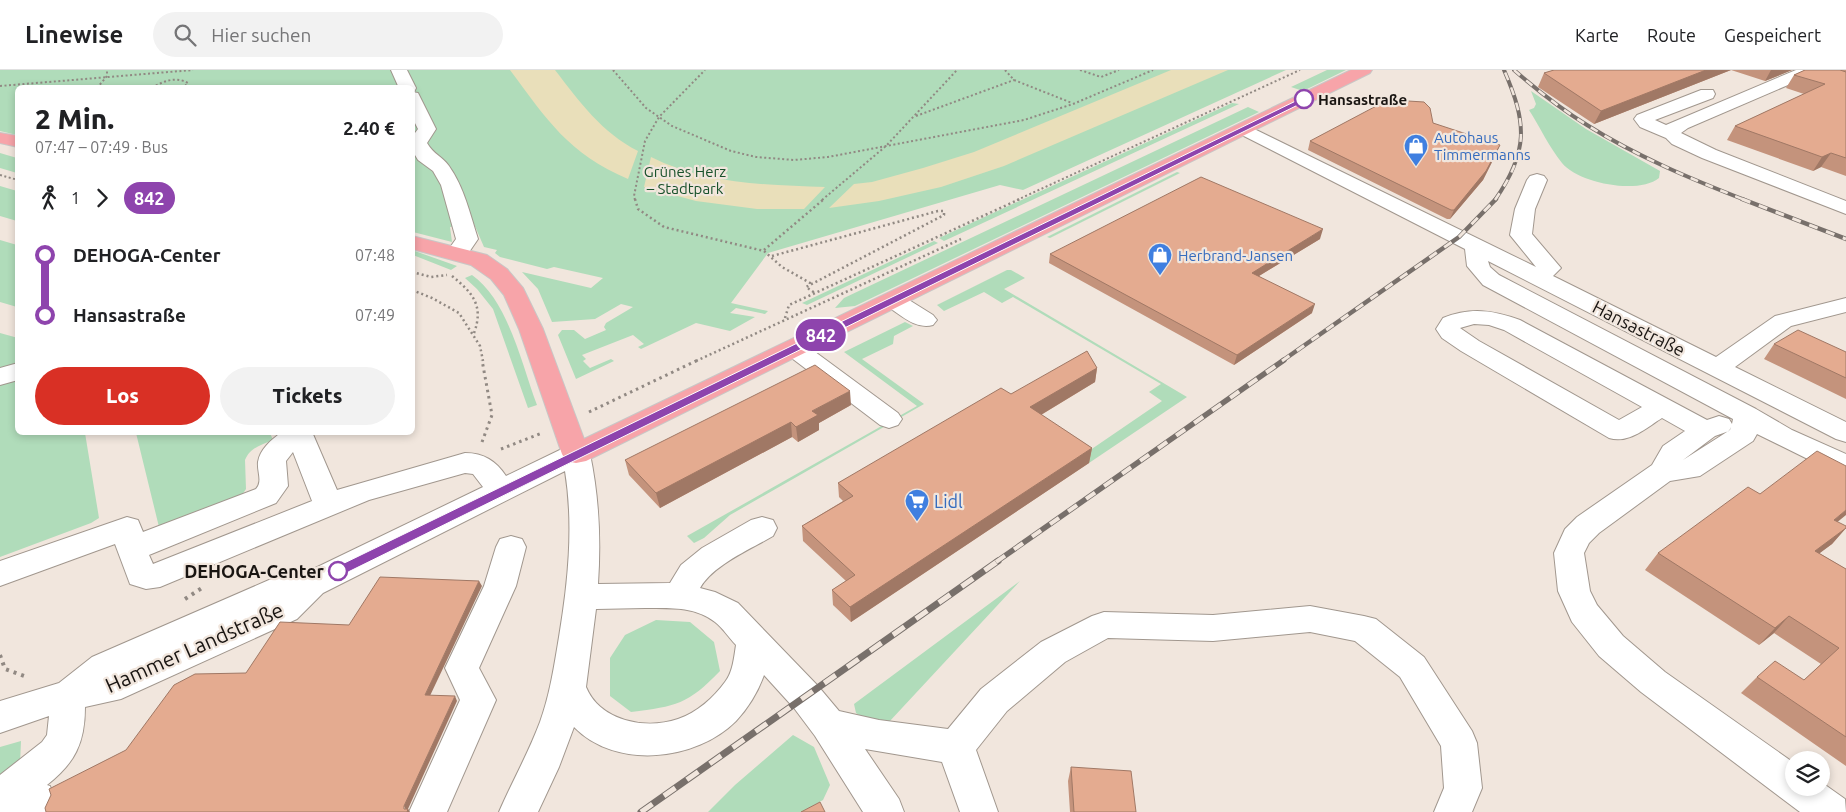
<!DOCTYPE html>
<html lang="de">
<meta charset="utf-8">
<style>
body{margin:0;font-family:Ubuntu,sans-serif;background:#f2f2f2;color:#202124;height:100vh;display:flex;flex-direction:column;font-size:19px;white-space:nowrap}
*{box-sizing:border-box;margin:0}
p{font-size:16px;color:#757577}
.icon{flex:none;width:28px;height:28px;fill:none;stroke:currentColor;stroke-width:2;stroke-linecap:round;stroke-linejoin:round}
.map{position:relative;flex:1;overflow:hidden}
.side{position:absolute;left:15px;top:15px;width:400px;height:350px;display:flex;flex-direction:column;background:#fff;border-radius:8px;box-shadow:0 2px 8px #0003}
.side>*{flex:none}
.badge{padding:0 10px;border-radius:16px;font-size:18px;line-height:32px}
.controls{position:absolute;left:1785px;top:681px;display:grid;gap:10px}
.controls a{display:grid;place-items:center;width:45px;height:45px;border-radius:50%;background:#fff;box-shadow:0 2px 8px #0003;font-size:25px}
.map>.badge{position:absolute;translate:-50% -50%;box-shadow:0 0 0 2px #fff}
.legs{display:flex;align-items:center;gap:8px;height:55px;padding:0 20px;font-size:16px}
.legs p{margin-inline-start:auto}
.headline{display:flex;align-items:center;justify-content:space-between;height:85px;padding:0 20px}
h1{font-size:28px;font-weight:800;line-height:38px}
.cta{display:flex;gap:10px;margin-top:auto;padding:10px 20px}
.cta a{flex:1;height:58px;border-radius:30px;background:#d93025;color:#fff;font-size:20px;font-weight:800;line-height:58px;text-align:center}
.cta a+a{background:#f2f2f2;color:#202124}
ul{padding:0 20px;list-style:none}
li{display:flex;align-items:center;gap:18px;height:60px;font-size:19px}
li i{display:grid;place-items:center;width:8px;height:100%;margin:0 6px;background:currentColor}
li i::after{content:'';width:12px;height:12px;margin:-6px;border:4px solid;border-radius:50%;background:#fff}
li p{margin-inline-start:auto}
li:first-child i{background:linear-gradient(#0000 50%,currentColor 0)}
li:last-child i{background:linear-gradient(currentColor 50%,#0000 0)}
header{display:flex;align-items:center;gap:30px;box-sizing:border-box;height:70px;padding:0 25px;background:#fff;border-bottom:1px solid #e0e0e0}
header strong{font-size:24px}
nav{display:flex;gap:28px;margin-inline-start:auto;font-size:18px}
.search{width:350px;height:45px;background:#f2f2f2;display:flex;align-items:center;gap:12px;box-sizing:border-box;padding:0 18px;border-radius:28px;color:#757577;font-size:19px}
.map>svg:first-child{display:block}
</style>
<header>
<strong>Linewise</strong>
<div class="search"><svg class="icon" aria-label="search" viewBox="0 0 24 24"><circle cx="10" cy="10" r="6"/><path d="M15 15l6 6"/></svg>Hier suchen</div>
<nav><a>Karte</a><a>Route</a><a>Gespeichert</a></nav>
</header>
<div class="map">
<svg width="1846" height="742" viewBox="0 0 1846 742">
<rect width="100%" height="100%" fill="#f1e6dd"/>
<path fill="#b0dcba" d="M0 0H1286L1023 120 1000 115 768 183 731 233 768 241 765 244 736 238 730 243 755 247 730 261 696 253 641 279 638 277 644 274 633 265 582 285 586 289 583 291 590 298 611 289 614 291 576 309 558 265 562 260H574L585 269 606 260 604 257 606 253 633 237 621 234 595 249 552 252 538 219 522 202 591 218 603 208 554 197 547 199 500 187 495 183 497 180 484 177 474 154 450 157 452 172 413 162 412 18H18L17 65 0 61Z
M1327 0H1346L1303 21 1291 17Z
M1531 21 1586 59 1660 101 1659 108C1638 125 1578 113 1562 93 1549 77 1540 57 1529 40L1534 38 1536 34Z
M1232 33 1239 34 944 171 939 168Z
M1248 37 1259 42 855 236 835 238 844 228Z
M0 83 17 88V103L0 98Z
M1177 102 1180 103 1050 168 1047 167Z
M0 116 17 121V151L0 146Z
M0 170 17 175V237L0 232Z
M934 171 938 173 807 235 802 233Z
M412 180 457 196 451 200 413 185Z
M1007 200H1011L1025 208 1004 219 1187 327 1089 393 1080 387 1162 331 1149 322 1161 314 1013 227 1002 233 984 222 944 241 937 235Z
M472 205C508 230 522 295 537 335L528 338 493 239 477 219 465 208Z
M905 252 913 256 894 266 893 274 862 289 924 334 730 445 704 468 694 473 687 466 917 336 844 282Z
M0 263 18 268 17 296 0 302Z
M17 306 18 362 85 363 99 448 91 453 0 487V311Z
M136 363H270L273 370C262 375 250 377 245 390L246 419 242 425 159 457Z
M1020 511 889 652 868 651 856 643 854 634Z
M656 550 690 552 714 572 720 601C687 635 677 636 631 642L610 626V588L625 565Z
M793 665 814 677 830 715 823 730 802 742H708L735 715Z
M21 671 20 694 0 713V677Z"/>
<path fill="#e9dfba" d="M510 0H555C579 31 602 63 638 81L628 109C568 83 548 51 510 0Z
M1171 0H1228L1004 96 941 117 879 131 829 138 854 114 872 112 923 98 974 82Z
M651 87C705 114 766 115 825 117L804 139H757L696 131 644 117Z"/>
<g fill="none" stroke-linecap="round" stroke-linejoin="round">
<defs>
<path id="minor" d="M391 0H407L416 18 414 22 412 18H399Z
M1796 0H1818L1816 3 1688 58 1681 63 1716 80 1846 131V144L1702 88 1672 74 1666 68 1640 57 1634 49 1637 45 1701 20H1713L1715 24 1713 28 1655 50 1666 55Z
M412 22 418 23 436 59 427 73C434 85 442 86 449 96 464 117 470 144 478 169L465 188 457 190 449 188 446 183 456 169 441 115 433 101 418 90 412 80V67L418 59 412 47Z
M1244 54 1536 197 1510 165 1515 139 1527 110 1530 106 1537 104 1544 106 1547 110 1535 139 1532 164 1561 198 1553 206 1716 287 1775 246 1846 228V242L1791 256 1735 297 1846 352V372L1836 369 1488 191 1490 197 1499 205 1756 339 1792 360 1846 384V406L1836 403 1757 364 1753 371 1700 406 1670 411 1599 463 1589 473 1584 483 1590 521 1597 535 1623 566 1665 602 1794 693V718H1821V712L1845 729 1846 742H1800L1641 622 1599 586 1572 552 1558 521 1554 483 1565 459 1577 447 1652 395 1663 376 1685 361 1662 348C1646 358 1629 374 1609 368L1461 281 1442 268 1436 259 1443 248C1470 237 1493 240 1520 250L1707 350 1719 346 1729 349 1732 354 1733 349 1483 215 1467 196 1465 179 1238 63 1235 59 1238 55ZM1474 254 1489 255 1504 260 1642 337 1619 350 1479 271 1460 258ZM1731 357 1730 360 1683 390 1715 366 1729 361Z
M893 223 901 225 933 245 937 250 933 255C915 260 900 244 885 235L881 230 885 225Z
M794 271 803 273 898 343 902 349 898 355 889 358 880 355 785 283 782 278 785 273Z
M18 293V310L0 315V298Z
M282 362H312L337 420 465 383C484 383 496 391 506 406L566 377 576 375 586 377 590 384C599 427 601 470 598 514L670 513 681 495 702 478 751 450 762 447 773 450 777 458 773 466C751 479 713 495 700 518L715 522 738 533 818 616 839 641 879 650 948 659 981 619 1041 572 1092 546 1104 542 1213 545 1310 536 1364 546 1376 549 1424 587 1472 661 1477 673 1482 718 1472 742H1434L1444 718 1441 676 1400 607 1355 571 1310 562 1213 571 1108 568 1065 592 1007 641 976 680 998 742H960L942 692 865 679 899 729 904 742H863L815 666 794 638 764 605C758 622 748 638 736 651 696 691 616 700 574 657L559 697 538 742H499C512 712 528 684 540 652 550 624 554 597 559 567 568 513 574 456 565 401L323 523 297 549 121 629 85 637C85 673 75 693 47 715L50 716 55 729 50 742H0V705L42 672 47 665 49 646 0 663V631L59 613 92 587 269 510 307 502 483 417 473 404 465 403 369 430 160 517 146 519 130 514 115 474 0 516V491L127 447 138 450 143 462 256 419C263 411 257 402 258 392 260 379 271 370 282 362ZM293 382 312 431 153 494 149 485 276 433 288 416 286 391ZM645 538C668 538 695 536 715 552 723 558 729 568 736 575 734 587 733 602 725 612 714 627 697 643 678 649 645 660 600 651 586 617L596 539Z
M511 466 522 469 526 477 516 516 479 598 496 630 447 742H409L460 630 445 598 484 516 496 477 500 469Z"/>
<path id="major" d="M1351 0H1372L1370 3 586 391 576 393 566 391 562 384 519 259 504 225 491 209 471 195 412 179V166L487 185 507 199 523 218 543 259 584 369Z
M0 63 18 66V77L0 73Z"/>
</defs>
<use href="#minor" stroke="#a1978e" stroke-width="2"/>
<use href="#major" stroke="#c8c7c6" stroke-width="2"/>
<path stroke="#918983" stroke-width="2" stroke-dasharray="2 2.5" stroke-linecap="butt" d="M613 0 646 38 672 56 731 81 756 87 794 90 828 87 1024 50 1073 34 1153 0
M1005 0 1014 10 1072 33
M1080 0 1101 7 1119 0
M0 16 193 0
M97 18 107 6V0
M152 18C163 11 176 6 188 13L183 18
M916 46 1014 10
M0 105 18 110
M635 130 634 126 645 71 659 47 705 0
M822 130 886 76 957 0
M1017 130 1300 0"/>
<path stroke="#918983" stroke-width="2.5" stroke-dasharray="2 3" stroke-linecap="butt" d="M635 129 638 139 664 157 764 181 782 197 812 214
M764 180 824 129
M772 186 938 141H944V145L806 217 815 223
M412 202 431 207 447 205
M452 206C473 223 484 236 474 263
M412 220 432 228 459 243 480 276 483 291
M785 248 789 235 1020 129
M696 291 961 169"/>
<path stroke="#918983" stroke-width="3" stroke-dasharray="2.5 4" stroke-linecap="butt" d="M589 342 698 290
M482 372 492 345 482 290
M501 379 542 363"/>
<path stroke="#918983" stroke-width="4" stroke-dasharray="3 5" stroke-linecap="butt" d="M185 529 205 516
M0 585 5 599 27 607"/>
<use href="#minor" fill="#fff" fill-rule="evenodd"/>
<use href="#major" fill="#f7a4a9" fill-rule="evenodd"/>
<defs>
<path id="rail-far3" d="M1514 0C1537 20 1561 39 1587 55 1636 86 1691 109 1745 130
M1495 130C1529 81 1527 53 1504 0"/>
<path id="rail-far2" d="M1742 129 1846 169
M1282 291 1459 167 1496 129"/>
<path id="rail-far1" d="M996 492 1284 290"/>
<path id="rail" d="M641 742 998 491"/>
</defs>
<use href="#rail-far3" stroke="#78706b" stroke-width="4"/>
<use href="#rail-far2" stroke="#78706b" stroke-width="4.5"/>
<use href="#rail-far1" stroke="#78706b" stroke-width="5.5"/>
<use href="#rail" stroke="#78706b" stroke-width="7"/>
<use href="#rail-far3" stroke="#f1e6dd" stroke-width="2.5" stroke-dasharray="8" stroke-linecap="butt"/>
<use href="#rail-far2" stroke="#f1e6dd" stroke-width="3" stroke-dasharray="9" stroke-linecap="butt"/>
<use href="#rail-far1" stroke="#f1e6dd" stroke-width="4" stroke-dasharray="11" stroke-linecap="butt"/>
<use href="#rail" stroke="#f1e6dd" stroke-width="5" stroke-dasharray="14" stroke-linecap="butt"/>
</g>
<path fill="#c4937c" d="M1554 0H1792L1765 11 1731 0 1594 54 1538 17 1544 3Z
M1805 0H1846V106L1821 97 1813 101 1727 70 1735 56 1804 24 1786 18 1794 5Z
M1433 53 1496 84 1483 110 1450 149H1447L1308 80 1310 71Z
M1320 169 1259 206 1312 243 1234 295 1049 193 1050 184Z
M1774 274 1846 282V329L1764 289Z
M1097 298 1095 312 1041 345 1092 378 1089 393 851 552 833 535 832 520 846 511 803 471 802 456 843 431 839 427 838 413 1011 324Z
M851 335 819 353V360L798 372 792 367 660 438 629 405 625 390Z
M1760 424 1837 452 1846 458 1832 474 1819 483 1846 499V696L1741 623 1757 607 1804 610 1821 594 1774 563 1759 575 1645 500 1658 483Z
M1071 697 1136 742H1070L1068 711Z"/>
<path fill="#a07865" d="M1706 0H1731L1594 54 1601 41Z
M1771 0H1792L1765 11Z
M1500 75 1496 84 1483 110 1450 149 1454 140Z
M1831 83 1821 97 1813 101 1822 87Z
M1323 159 1320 169 1249 212 1252 203Z
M1315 234 1312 243 1234 295 1237 285Z
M1097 298 1095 312 1029 352 1030 337Z
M850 321 851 335 819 353V360L798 372 796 357 812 341Z
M791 352 792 367 660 438 656 423Z
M1092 378 1089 393 851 552 850 537Z
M1846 440V445L1819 467 1834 450Z
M1846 458 1832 474 1800 498 1815 481Z
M479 511 482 516 428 630 425 625Z
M1789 546 1774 563 1759 575 1775 558Z
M455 626 457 631 408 739 410 742H407L404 736Z"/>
<path fill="#e4ab90" stroke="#a07865" d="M1554 0H1706L1601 41 1544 3Z
M1805 0H1840L1846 2V88L1831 83 1822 87 1735 56 1825 14 1794 5Z
M1408 31 1424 32 1430 38 1433 53 1500 75 1486 101 1454 140H1451L1310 71 1380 34Z
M1201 107 1323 159 1252 203 1315 234 1237 285 1050 184Z
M1798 260 1846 282V308L1774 274Z
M1087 281 1097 298 1030 337 1092 378 850 537 832 520 855 505 802 456 853 426 838 413 1001 318 1011 324Z
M815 295 850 321 812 341 818 345 796 357 791 352 656 423 625 390Z
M1817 381 1846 396V440L1834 450 1846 456V458L1815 481 1846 499V667L1757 607 1775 591 1804 610 1839 578 1789 546 1775 558 1658 483 1748 417 1760 424Z
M380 507 479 511 425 625 455 626 404 736V739H408L407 742H46L45 738 51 725 49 719 126 680 174 615 195 604 246 603 280 552 349 555Z
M1071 697 1131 701 1136 742H1074Z
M820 732 825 742H801Z"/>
<path fill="#8e44ad" stroke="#fff" d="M1304 27 1306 31 342 505 338 506 333 501 334 498Z"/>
<defs>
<symbol id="shop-pin" viewBox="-11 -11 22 30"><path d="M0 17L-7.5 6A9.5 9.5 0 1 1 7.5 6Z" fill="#3f7fe0" stroke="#f1e6dd"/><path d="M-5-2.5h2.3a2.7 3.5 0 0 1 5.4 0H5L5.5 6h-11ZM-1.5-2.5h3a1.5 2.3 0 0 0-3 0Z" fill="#fff"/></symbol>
<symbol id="supermarket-pin" viewBox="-11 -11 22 30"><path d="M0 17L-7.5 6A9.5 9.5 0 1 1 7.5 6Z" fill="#3f7fe0" stroke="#f1e6dd"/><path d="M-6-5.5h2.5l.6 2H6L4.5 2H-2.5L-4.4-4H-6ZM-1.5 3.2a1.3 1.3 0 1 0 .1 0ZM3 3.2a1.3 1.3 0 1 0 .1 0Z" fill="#fff"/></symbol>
</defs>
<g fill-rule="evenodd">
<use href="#shop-pin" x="1402" y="62" width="28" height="38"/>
<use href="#shop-pin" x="1146" y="171" width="28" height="38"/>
<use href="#supermarket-pin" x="903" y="417" width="28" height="38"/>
</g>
<g fill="#fff" stroke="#8e44ad" stroke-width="2.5">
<circle cx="1304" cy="29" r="9"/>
<circle cx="338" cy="501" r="9"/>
</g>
<g text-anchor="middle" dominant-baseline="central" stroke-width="4.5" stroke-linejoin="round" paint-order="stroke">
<g font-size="15" font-weight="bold" fill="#191512" stroke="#f1e6dd" text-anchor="start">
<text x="1318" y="29">Hansastraße</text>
</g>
<g font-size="15" fill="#366cbe" stroke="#f1e6dd" text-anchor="start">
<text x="1434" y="67">Autohaus<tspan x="1434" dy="17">Timmermanns</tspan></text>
<text x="1178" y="185">Herbrand-Jansen</text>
</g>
<g font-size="15" fill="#18512b" stroke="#f1e6dd">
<text x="685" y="101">Grünes Herz<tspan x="685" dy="17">– Stadtpark</tspan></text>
</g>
<g font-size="18" fill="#191512" stroke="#f1e6dd">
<text transform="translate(1639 258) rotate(27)">Hansastraße</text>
</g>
<g font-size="18" fill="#366cbe" stroke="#f1e6dd" text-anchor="start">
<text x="934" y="431">Lidl</text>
</g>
<g font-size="18" font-weight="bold" fill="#191512" stroke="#f1e6dd" text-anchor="end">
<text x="324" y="501">DEHOGA-Center</text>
</g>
<g font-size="21" fill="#191512" stroke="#f1e6dd">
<text transform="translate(194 577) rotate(-24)">Hammer Landstraße</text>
</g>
</g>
</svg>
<div class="controls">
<a><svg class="icon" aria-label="layers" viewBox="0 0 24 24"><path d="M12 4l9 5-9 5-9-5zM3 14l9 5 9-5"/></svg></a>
</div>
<b class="badge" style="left:821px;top:265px;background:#8e44ad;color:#fff">842</b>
<section class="side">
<div class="headline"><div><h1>2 Min.</h1><p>07:47 – 07:49 · Bus</p></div><b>2.40 €</b></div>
<div class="legs"><svg class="icon" aria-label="walk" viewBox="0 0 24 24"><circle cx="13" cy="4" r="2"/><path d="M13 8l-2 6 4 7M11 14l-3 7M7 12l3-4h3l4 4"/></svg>1<svg class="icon" aria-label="forward" viewBox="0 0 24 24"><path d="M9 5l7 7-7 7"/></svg><b class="badge" style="background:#8e44ad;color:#fff">842</b></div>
<ul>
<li><i style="color:#8e44ad"></i><b>DEHOGA-Center</b><p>07:48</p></li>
<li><i style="color:#8e44ad"></i><b>Hansastraße</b><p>07:49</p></li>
</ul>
<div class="cta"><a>Los</a><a>Tickets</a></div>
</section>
</div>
